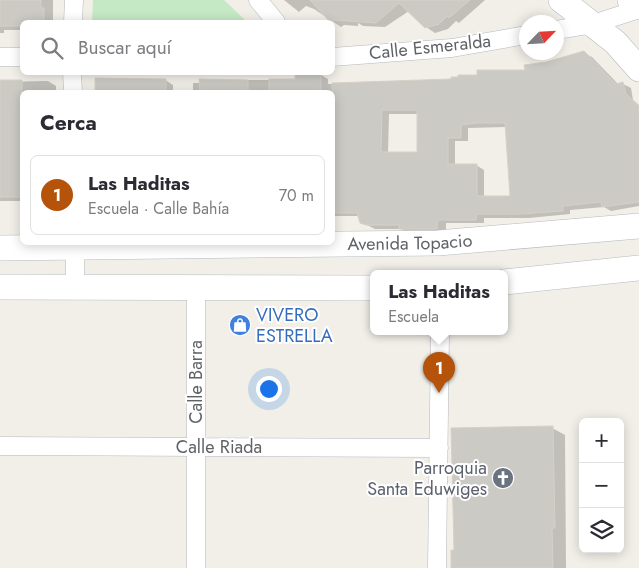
<!DOCTYPE html>
<html lang="es">
<head>
<meta charset="utf-8">
<style>
  :root { --surface:#fff; --page:#f7f7f7; --text:#2b2b33; --muted:#7c7c81; --line:#e1e1e2; --accent:#b45309 }
  body { margin:0; font-family:Jost,sans-serif; background:var(--page); color:var(--text) }
  .controls { position:absolute; right:15px; bottom:15px; display:grid; overflow:hidden; border-radius:8px; box-shadow:0 2px 12px #0003 }
  .controls button { width:45px; height:45px; display:grid; place-items:center; padding:0; border:0; border-bottom:1px solid var(--line); background:var(--surface); color:var(--text); font:25px sans-serif }
  .compass { position:absolute; left:519px; top:15px; width:45px; height:45px; border-radius:50%; background:var(--surface); box-shadow:0 2px 12px #0003; rotate:65deg }
  .you { position:absolute; left:268px; top:388px; width:18px; height:18px; margin:-12px; border:4px solid #fff; border-radius:50%; background:#1a73e8; box-shadow:0 0 0 8px #1a73e833 }
  .badge { display:grid; place-items:center; width:32px; height:32px; border-radius:50%; background:var(--accent); color:#fff; font-size:16px; font-weight:700 }
  .pin { position:absolute; translate:-50% -41px; filter:drop-shadow(0 1px 2px #0008) }
  .pin::after { content:''; position:absolute; top:26px; width:18px; height:15px; background:inherit; clip-path:polygon(0 0,100% 0,50% 100%) }
  .popup { position:absolute; left:370px; top:270px; width:138px; height:65px; box-sizing:border-box; display:grid; place-content:center; border-radius:8px; background:var(--surface); filter:drop-shadow(0 1px 4px #0005); font-size:16px; white-space:nowrap; color:var(--muted) }
  .popup b { font-size:19px; color:var(--text) }
  .popup::after { content:''; position:absolute; left:50%; top:100%; margin-left:-10px; border:10px solid transparent; border-top-color:var(--surface) }
  .list { margin:0; padding:0; list-style:none }
  h2 { display:flex; justify-content:space-between; align-items:center; height:65px; margin:0; padding:0 20px; font-size:21px }
  h2 small { font-size:16px; font-weight:400; color:var(--muted) }
  .list li { display:grid; grid-template-columns:32px 1fr auto; gap:15px; align-items:center; box-sizing:border-box; height:80px; margin:0 10px 10px; padding:0 10px; border:1px solid var(--line); border-radius:8px }
  .list b { display:block; font-size:19px; white-space:nowrap }
  .list p { margin:0; font-size:16px; white-space:nowrap; color:var(--muted) }
  .list em { font-size:16px; font-style:normal; color:var(--muted) }
  .icon { flex:none; width:28px; height:28px; fill:none; stroke:currentColor; stroke-width:2; stroke-linecap:round; stroke-linejoin:round }
  .map { position:relative; flex:none; width:639px; height:568px; overflow:hidden }
  .search { position:absolute; background:var(--surface); box-shadow:0 2px 12px #0003; left:20px; top:20px; width:315px; height:55px; display:flex; align-items:center; gap:12px; box-sizing:border-box; padding:0 18px; border-radius:8px; color:var(--muted); font-size:19px }
  .panel { position:absolute; background:var(--surface); box-shadow:0 2px 12px #0003; left:20px; top:90px; width:315px; height:155px; border-radius:8px }
  .map>svg:first-child { display:block }
  .green { fill:#c5e8c5 }
  .shadow { fill:#0003; fill-rule:evenodd }
  .building { fill:#cccac5; stroke:#d6d1c6; fill-rule:evenodd }
  .lines { fill:none; stroke-linecap:round; stroke-linejoin:round }
  .street-casing { stroke:#b5b8bc; stroke-width:19 }
  .secondary-casing { stroke:#b6babf; stroke-width:26 }
  .street { stroke:#fff; stroke-width:18 }
  .secondary { stroke:#fff; stroke-width:25 }
  .labels { text-anchor:middle; dominant-baseline:central; stroke-width:4; stroke-linejoin:round; paint-order:stroke }
  .street-label { font-size:18px; fill:#5f6368; stroke:#fff }
  .shop-label { font-size:18px; fill:#366cbe; stroke:#fff; text-anchor:start }
  .worship-label { font-size:18px; fill:#5b616d; stroke:#fff; text-anchor:end }
</style>
</head>
<body>
<div class="map">
<svg width="639" height="568" viewBox="0 0 639 568">
  <rect width="100%" height="100%" fill="#f1efe8"/>
  <path class="green" d="M93,0H224L247,22H92Z"/>
  <path class="shadow" d="M0,0H53V22H22V30H4V33H0Z
    M284,0H485L459,23L456,21L448,29L435,33L426,27L409,11L385,27L363,26L358,23V26L344,25L341,27L314,9L306,6L299,12Z
    M584,53L592,57L619,85L623,84L631,88L633,100L639,105V206L611,211L604,207L570,210V214L529,218H484V223H446V232L408,233L401,229H375L361,222L359,216H332V92H96V79L165,80L173,85V91H193V83H200V80H296L321,75L328,79V84H374V81L426,83L526,71ZM389,114H419L418,154L388,153ZM506,127L511,197H484V170L476,165H455V141H468V128Z
    M48,81L56,86V92H22V201H0V82Z
    M552,428L565,435L566,568H452L455,551Z"/>
  <path class="building" d="M0,0H41V8H44V22H22V26H0Z
    M310,0H470L449,18L447,16L439,24L425,28L399,3L376,23L333,20L330,22Z
    M584,51L616,84L623,82L626,94L639,106V202L602,207L601,202L563,206V211L520,214H477L476,220H438L437,229H399V225H366L360,223L357,213H334L332,210V83L451,79V77H458V75H477V70H525L524,65L546,62ZM382,110H417V152H381ZM477,123H505L510,196H477V164H448V138H461V125Z
    M295,73H321V92H269V79H295Z
    M95,78L166,79V92H95Z
    M199,79L248,80V92H200Z
    M0,80H22V197H0Z
    M553,426L555,528H552L553,568H451V550H454L451,428Z"/>
  <g class="lines">
    <g class="street-casing">
      <path id="street" d="M258,0L276,22
        M73,22L74,0
        M556,30L593,24L639,9
        M0,57H22
        M332,57L452,48L526,35
        M72,72L73,92
        M75,286V242
        M0,446L439,448
        M196,568V286
        M437,568L440,332"/>
    </g>
    <g class="secondary-casing">
      <g id="secondary">
        <path d="M561,0L615,42L639,69"/>
        <path d="M630,0L639,7"/>
        <path id="s1" d="M0,248L438,243L639,226"/>
        <path d="M504,282L639,268"/>
        <path d="M0,287L374,288"/>
      </g>
    </g>
    <use href="#street" class="street"/>
    <use href="#secondary" class="secondary"/>
  </g>
  <defs>
    <g id="shop-disc" transform="scale(1.125)"><circle r="9.5" fill="#3f7fe0" stroke="#fff"/><path d="M-5-2.5h2.3a2.7 3.5 0 0 1 5.4 0H5L5.5 6h-11ZM-1.5-2.5h3a1.5 2.3 0 0 0-3 0Z" fill="#fff"/></g>
    <g id="church-disc" transform="scale(1.125)"><circle r="9.5" fill="#6b7280" stroke="#fff"/><path d="M-1.2-6h2.4v3.5h3.3v2.4h-3.3V6h-2.4V-.1h-3.3v-2.4h3.3Z" fill="#fff"/></g>
  </defs>
  <g fill-rule="evenodd">
    <use href="#shop-disc" x="240" y="325"/>
    <use href="#church-disc" x="503" y="478"/>
  </g>
  <g class="labels">
    <g class="street-label">
      <text transform="translate(430 47) rotate(-6)">Calle Esmeralda</text>
      <text stroke="none"><textPath href="#s1" startOffset="410">Avenida Topacio</textPath></text>
      <text transform="translate(196 382) rotate(-90)">Calle Barra</text>
      <text x="219" y="447">Calle Riada</text>
    </g>
    <g class="shop-label">
      <text x="256" y="315">VIVERO<tspan x="256" dy="21">ESTRELLA</tspan></text>
    </g>
    <g class="worship-label">
      <text x="487" y="468">Parroquia<tspan x="487" dy="21">Santa Eduwiges</tspan></text>
    </g>
  </g>
</svg>
<div class="controls">
<button>+</button>
<button>−</button>
<button><svg class="icon" aria-label="layers" viewBox="0 0 24 24"><path d="M12 4l9 5-9 5-9-5zM3 14l9 5 9-5"/></svg></button>
</div>
<svg class="compass" viewBox="-18 -18 36 36"><path d="M0-13l5 13h-10z" fill="#e53935"/><path d="M0 13l5-13h-10z" fill="#7c7c81"/></svg>
<div class="you"></div>
<div class="pin badge" style="left:439px;top:393px">1</div>
<div class="popup"><b>Las Haditas</b>Escuela</div>
<div class="search"><svg class="icon" aria-label="search" viewBox="0 0 24 24"><circle cx="10" cy="10" r="6"/><path d="M15 15l6 6"/></svg>Buscar aquí</div>
<section class="panel">
<h2>Cerca<small></small></h2>
<ul class="list">
<li><span class="badge">1</span><div><b>Las Haditas</b><p>Escuela · Calle Bahía</p></div><em>70 m</em></li>
</ul>
</section>
</div>
</body>
</html>
